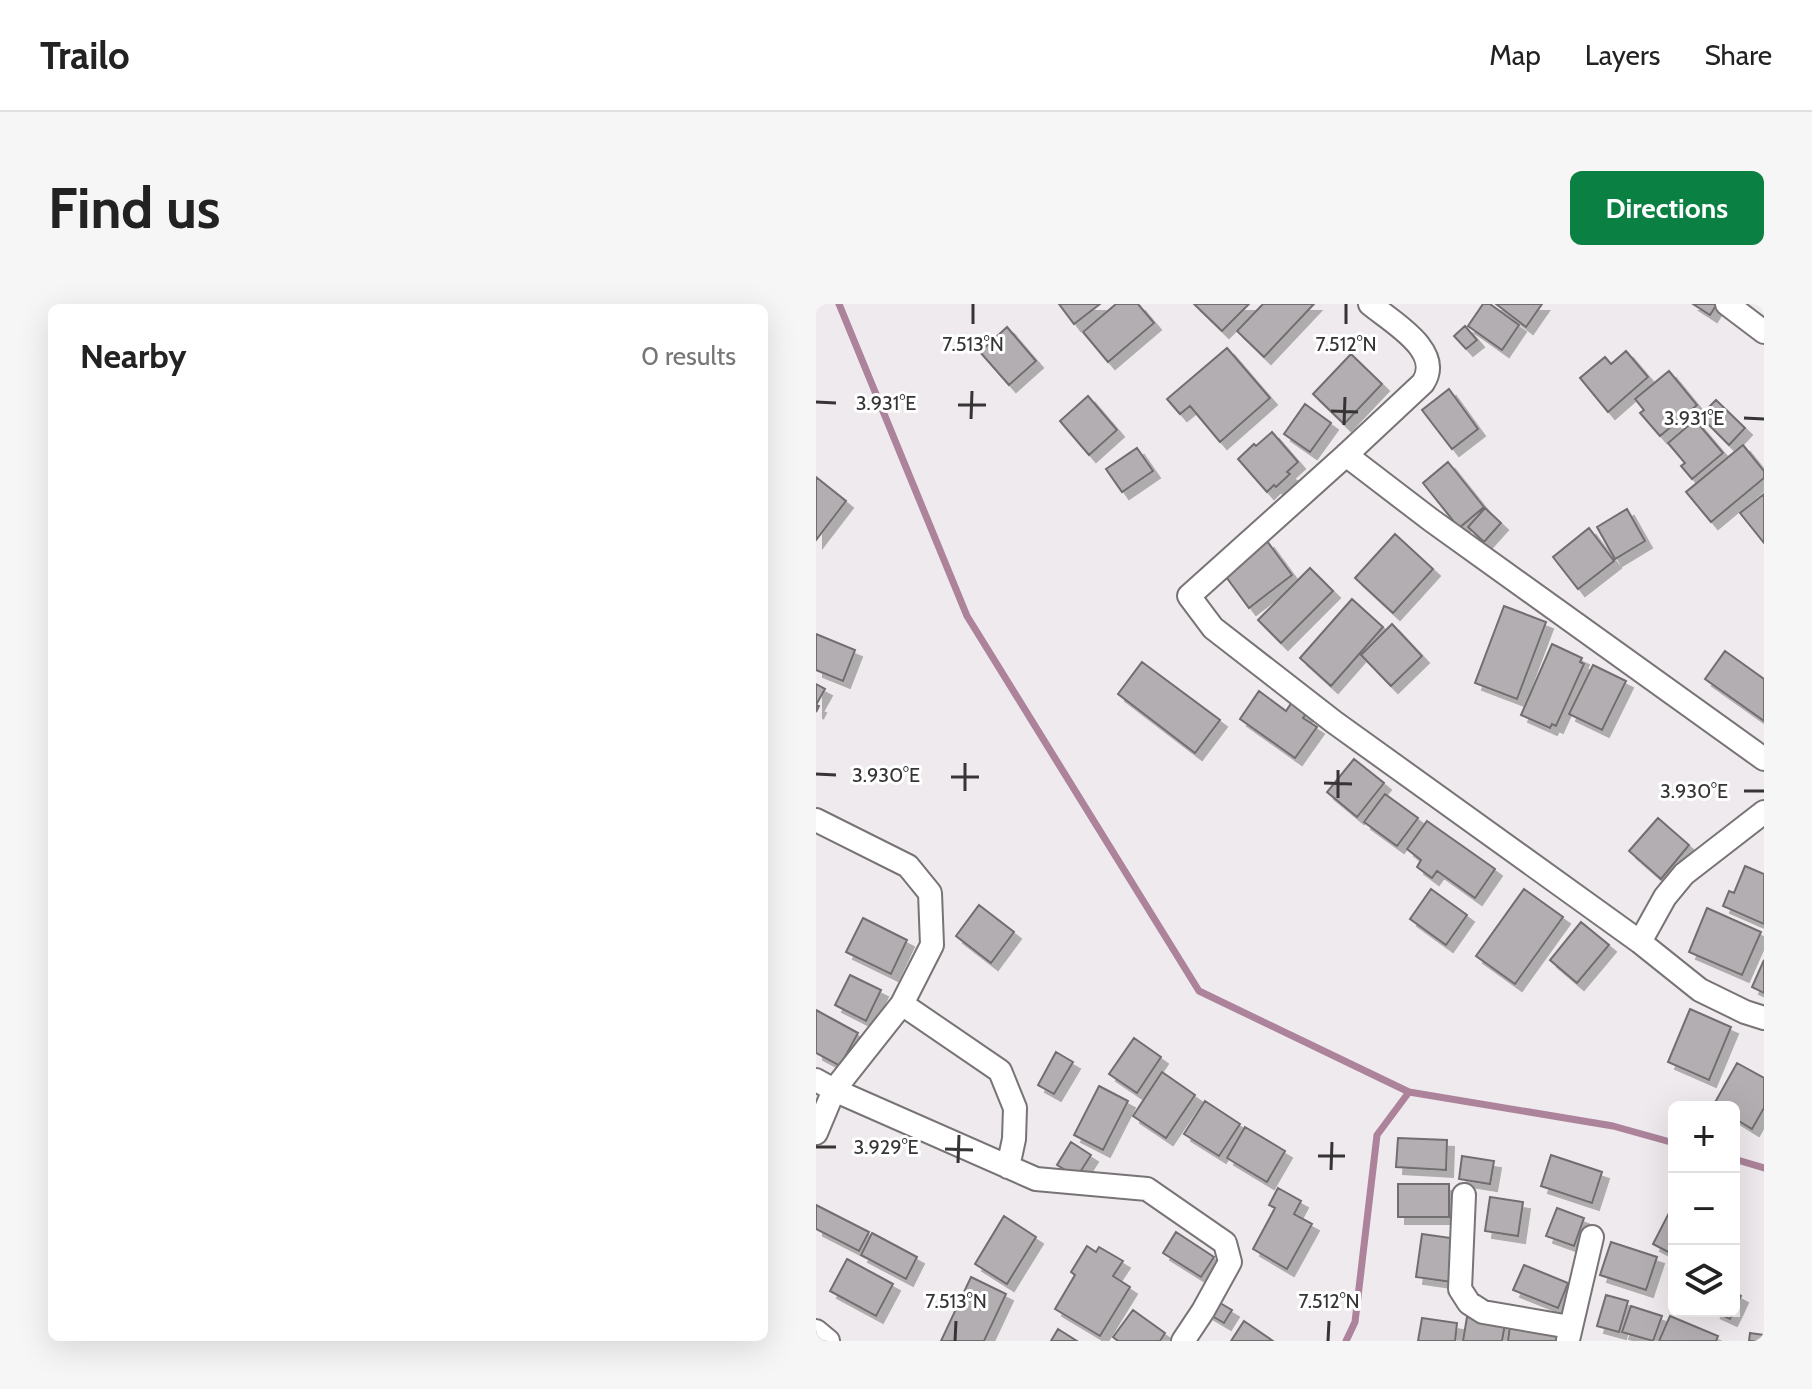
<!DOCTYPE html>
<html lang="en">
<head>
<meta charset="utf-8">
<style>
  :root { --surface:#fff; --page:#f6f6f6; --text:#222; --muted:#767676; --line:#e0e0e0; --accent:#0b8043 }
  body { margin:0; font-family:Cabin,sans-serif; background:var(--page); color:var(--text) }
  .controls { position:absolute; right:24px; bottom:24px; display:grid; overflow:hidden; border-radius:12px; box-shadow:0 8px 32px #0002 }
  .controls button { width:72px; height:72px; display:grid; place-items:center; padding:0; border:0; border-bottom:2px solid var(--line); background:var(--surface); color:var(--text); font:40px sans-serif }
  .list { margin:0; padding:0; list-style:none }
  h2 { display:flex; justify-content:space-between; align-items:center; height:104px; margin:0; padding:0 32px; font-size:34px }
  h2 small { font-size:26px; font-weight:400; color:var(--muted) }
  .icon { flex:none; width:44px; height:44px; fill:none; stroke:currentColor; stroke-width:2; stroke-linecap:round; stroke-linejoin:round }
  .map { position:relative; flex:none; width:948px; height:1037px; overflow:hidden; border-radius:12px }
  header { display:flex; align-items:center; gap:48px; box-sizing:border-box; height:112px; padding:0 40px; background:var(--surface); border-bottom:2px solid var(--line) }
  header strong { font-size:38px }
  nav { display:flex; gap:44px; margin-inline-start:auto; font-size:28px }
  .intro { display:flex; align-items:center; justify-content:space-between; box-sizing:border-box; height:192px; padding:0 48px }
  h1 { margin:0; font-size:56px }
  .button { padding:20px 36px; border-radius:12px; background:var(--accent); color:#fff; font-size:28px; font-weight:700 }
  main { display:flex; gap:48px; padding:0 48px }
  aside { flex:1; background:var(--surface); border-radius:12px; box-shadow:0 8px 32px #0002 }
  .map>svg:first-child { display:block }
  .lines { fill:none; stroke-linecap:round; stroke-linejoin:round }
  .stream { stroke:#ac839a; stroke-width:7 }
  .building { fill:#b3aeb1; stroke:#726e70; stroke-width:2; filter:url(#shadow) }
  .minor-casing { stroke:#787476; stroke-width:26 }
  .minor { stroke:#fff; stroke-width:22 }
  .ticks { fill:none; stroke:#363435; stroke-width:3 }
  .ticks-label { font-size:20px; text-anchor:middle; fill:#363435; stroke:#fff; stroke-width:6; stroke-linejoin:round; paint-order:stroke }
</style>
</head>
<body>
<header>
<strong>Trailo</strong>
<nav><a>Map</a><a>Layers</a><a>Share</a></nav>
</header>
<div class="intro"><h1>Find us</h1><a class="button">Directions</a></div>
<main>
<aside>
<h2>Nearby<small>0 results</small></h2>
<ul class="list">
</ul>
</aside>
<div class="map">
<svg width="948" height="1037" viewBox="0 0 948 1037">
  <defs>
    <filter id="shadow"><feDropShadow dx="7" dy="7" stdDeviation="0" flood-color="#0004"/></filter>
  </defs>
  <rect width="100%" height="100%" fill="#efeaed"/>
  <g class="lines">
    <path class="stream" d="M23,0L151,312L383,687L593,788L797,822L858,839
      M918,855L948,864
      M530,1037L539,1018L561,831L593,788"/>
  </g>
  <path class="building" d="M243,0H284L258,20Z
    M300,0H322L338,19L292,58L267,28Z
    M378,0H433L406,27Z
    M447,0H498L448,53L421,27Z
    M667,0H674L703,21L686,46L652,22Z
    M680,0H726L710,23Z
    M877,0H901L894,11Z
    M649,22L661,36L650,45L638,32Z
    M191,23L220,57L193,81L164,48Z
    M411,44L454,94L404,138L374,102L364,110L351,95Z
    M810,47L832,73L792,108L764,74L789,53L795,60Z
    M535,50L566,80L528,120L497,90Z
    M853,67L881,101L844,132L824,109L828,106L819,95Z
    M633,85L662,125L636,145L606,106Z
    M272,92L301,126L273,151L244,117Z
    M900,96L929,124L913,141L884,112Z
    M489,100L515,119L494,148L468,130Z
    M879,116L907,149L876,175L865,162L869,159L852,139Z
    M456,128L482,158L471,168L474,170L460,183L458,181L451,188L422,155L438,140L440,142Z
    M927,141L948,167V174L895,218L870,188Z
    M321,144L337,167L306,188L290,165Z
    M632,158L668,203L643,224L607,179Z
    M0,173L30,197L0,236Z
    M948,190V239L924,209Z
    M669,204L685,219L668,238L652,223Z
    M811,205L829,237L799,255L781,223Z
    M773,224L798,257L762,285L737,253Z
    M579,230L617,265L577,309L539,274Z
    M451,237L476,271L433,304L408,270Z
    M494,264L517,287L465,339L442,316Z
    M536,295L567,323L515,382L484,354Z
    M688,302L730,318L701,395L659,379Z
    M576,320L606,352L575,382L545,351Z
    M0,330L39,346L27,377L0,366Z
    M736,340L766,354L764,358L768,360L740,422L736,420L734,424L705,411Z
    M909,347L948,375V417L889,375Z
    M326,358L404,416L379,449L302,390Z
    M777,361L810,377L786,426L753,410Z
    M0,380L9,385L0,401L3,402L0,408Z
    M443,387L470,407L478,395L493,406L487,414L501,423L479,454L424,415Z
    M538,455L568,479L541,513L511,488Z
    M569,490L602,514L581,542L548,518Z
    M842,514L873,541L845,575L813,547Z
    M611,517L679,565L659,594L621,567L616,574L601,563L605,556L591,545Z
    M929,562L948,570V620L907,602L913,587L918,589Z
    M615,585L651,611L630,641L594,615Z
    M708,585L747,613L699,680L660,652Z
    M163,601L198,628L175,659L140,632Z
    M891,604L945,628L926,671L873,648Z
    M47,614L91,636L75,670L30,648Z
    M765,618L793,641L761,679L734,656Z
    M948,656V689L936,683Z
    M34,671L65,686L50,717L19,701Z
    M874,705L915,723L893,776L852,758Z
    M0,706L42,729L24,762L0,749Z
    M318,734L345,753L321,789L293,770Z
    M240,748L257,758L238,790L222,781Z
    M921,759L948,774V804L936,825L918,814V803L897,802Z
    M346,768L379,791L350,834L317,812Z
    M283,782L312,797L287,846L258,831Z
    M389,797L424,820L403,852L368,830Z
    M429,823L469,847L451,878L411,854Z
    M582,834L631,836L630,866L580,863Z
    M255,838L275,851L261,873L241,861Z
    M735,851L786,868L776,899L725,882Z
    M646,852L678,857L674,880L643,875Z
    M582,880H633V913H582Z
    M462,884L485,897L478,910L496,920L471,965L437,945L459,904L453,901Z
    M674,893L707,898L702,932L669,927Z
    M0,901L53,928L43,947L0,925Z
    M856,903L858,904V951L837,940Z
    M741,904L768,914L758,942L730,932Z
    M188,912L220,933L191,980L159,960Z
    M360,928L398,953L385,973L347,949Z
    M56,929L101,953L90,975L45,951Z
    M606,930L642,935L636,978L600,973Z
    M795,938L841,953L830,986L784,971Z
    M271,942L280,948L283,943L307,957L297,972L314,983L284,1032L239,1005L259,971L255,968Z
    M31,955L77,980L60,1012L14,987Z
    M708,961L752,979L742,1004L697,986Z
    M155,973L190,990L168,1037H125Z
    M918,988L925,992L918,1007Z
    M790,991L812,997L803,1028L781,1022Z
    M399,996L416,1006L408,1019L391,1009Z
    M815,1002L846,1012L837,1037L806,1028Z
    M317,1006L349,1029L344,1037H302L297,1033Z
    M897,1007H918L914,1015Z
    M854,1012L902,1032L900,1037H843Z
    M651,1013L689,1020L686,1037H647Z
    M606,1014L641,1019L639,1037H602Z
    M428,1017L457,1037H415Z
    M694,1022L742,1029L741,1037H692Z
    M242,1025L261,1037H235Z
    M934,1029L948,1031L947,1037H933Z"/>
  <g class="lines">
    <g class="minor-casing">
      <path id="minor" d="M554,0C576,18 628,47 607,79L530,151L373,292L397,324L518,418L824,638L884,686L929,708L948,714
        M911,0L948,28
        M530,151L615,216L948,455
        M0,516L92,562L114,589L116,641L86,700L18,786L0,829
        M824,638L849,593L868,570L948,508
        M86,700L184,767L199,804L198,835L192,863
        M0,776L18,786L220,875L331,885L409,939L414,958L387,1007L367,1037
        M648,891L644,985L653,999L667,1008L754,1023
        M0,1027L12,1037
        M752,1036L776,933"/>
    </g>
    <use href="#minor" class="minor"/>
  </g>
  <path class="ticks" d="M157,20V0M530,20V0M0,98L20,99M142,101H170M515,107L542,108M928,114L948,115M155,115L156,87M528,121L529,93M0,470L20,471M135,473H163M508,479L536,480M149,487V459M928,487H948M522,494V466M0,843H20M129,845L157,846M502,852H529M142,859L143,831M515,866L516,838M139,1037L140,1017M512,1037L513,1017"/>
  <g class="ticks-label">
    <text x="157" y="47">7.513°N</text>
    <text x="530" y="47">7.512°N</text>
    <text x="70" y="106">3.931°E</text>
    <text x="878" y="121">3.931°E</text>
    <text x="70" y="478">3.930°E</text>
    <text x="878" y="494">3.930°E</text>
    <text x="70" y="850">3.929°E</text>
    <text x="140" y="1004">7.513°N</text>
    <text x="513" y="1004">7.512°N</text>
  </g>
</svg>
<div class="controls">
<button>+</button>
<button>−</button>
<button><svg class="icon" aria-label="layers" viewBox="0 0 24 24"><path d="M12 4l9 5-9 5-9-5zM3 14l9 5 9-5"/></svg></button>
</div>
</div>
</main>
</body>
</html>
